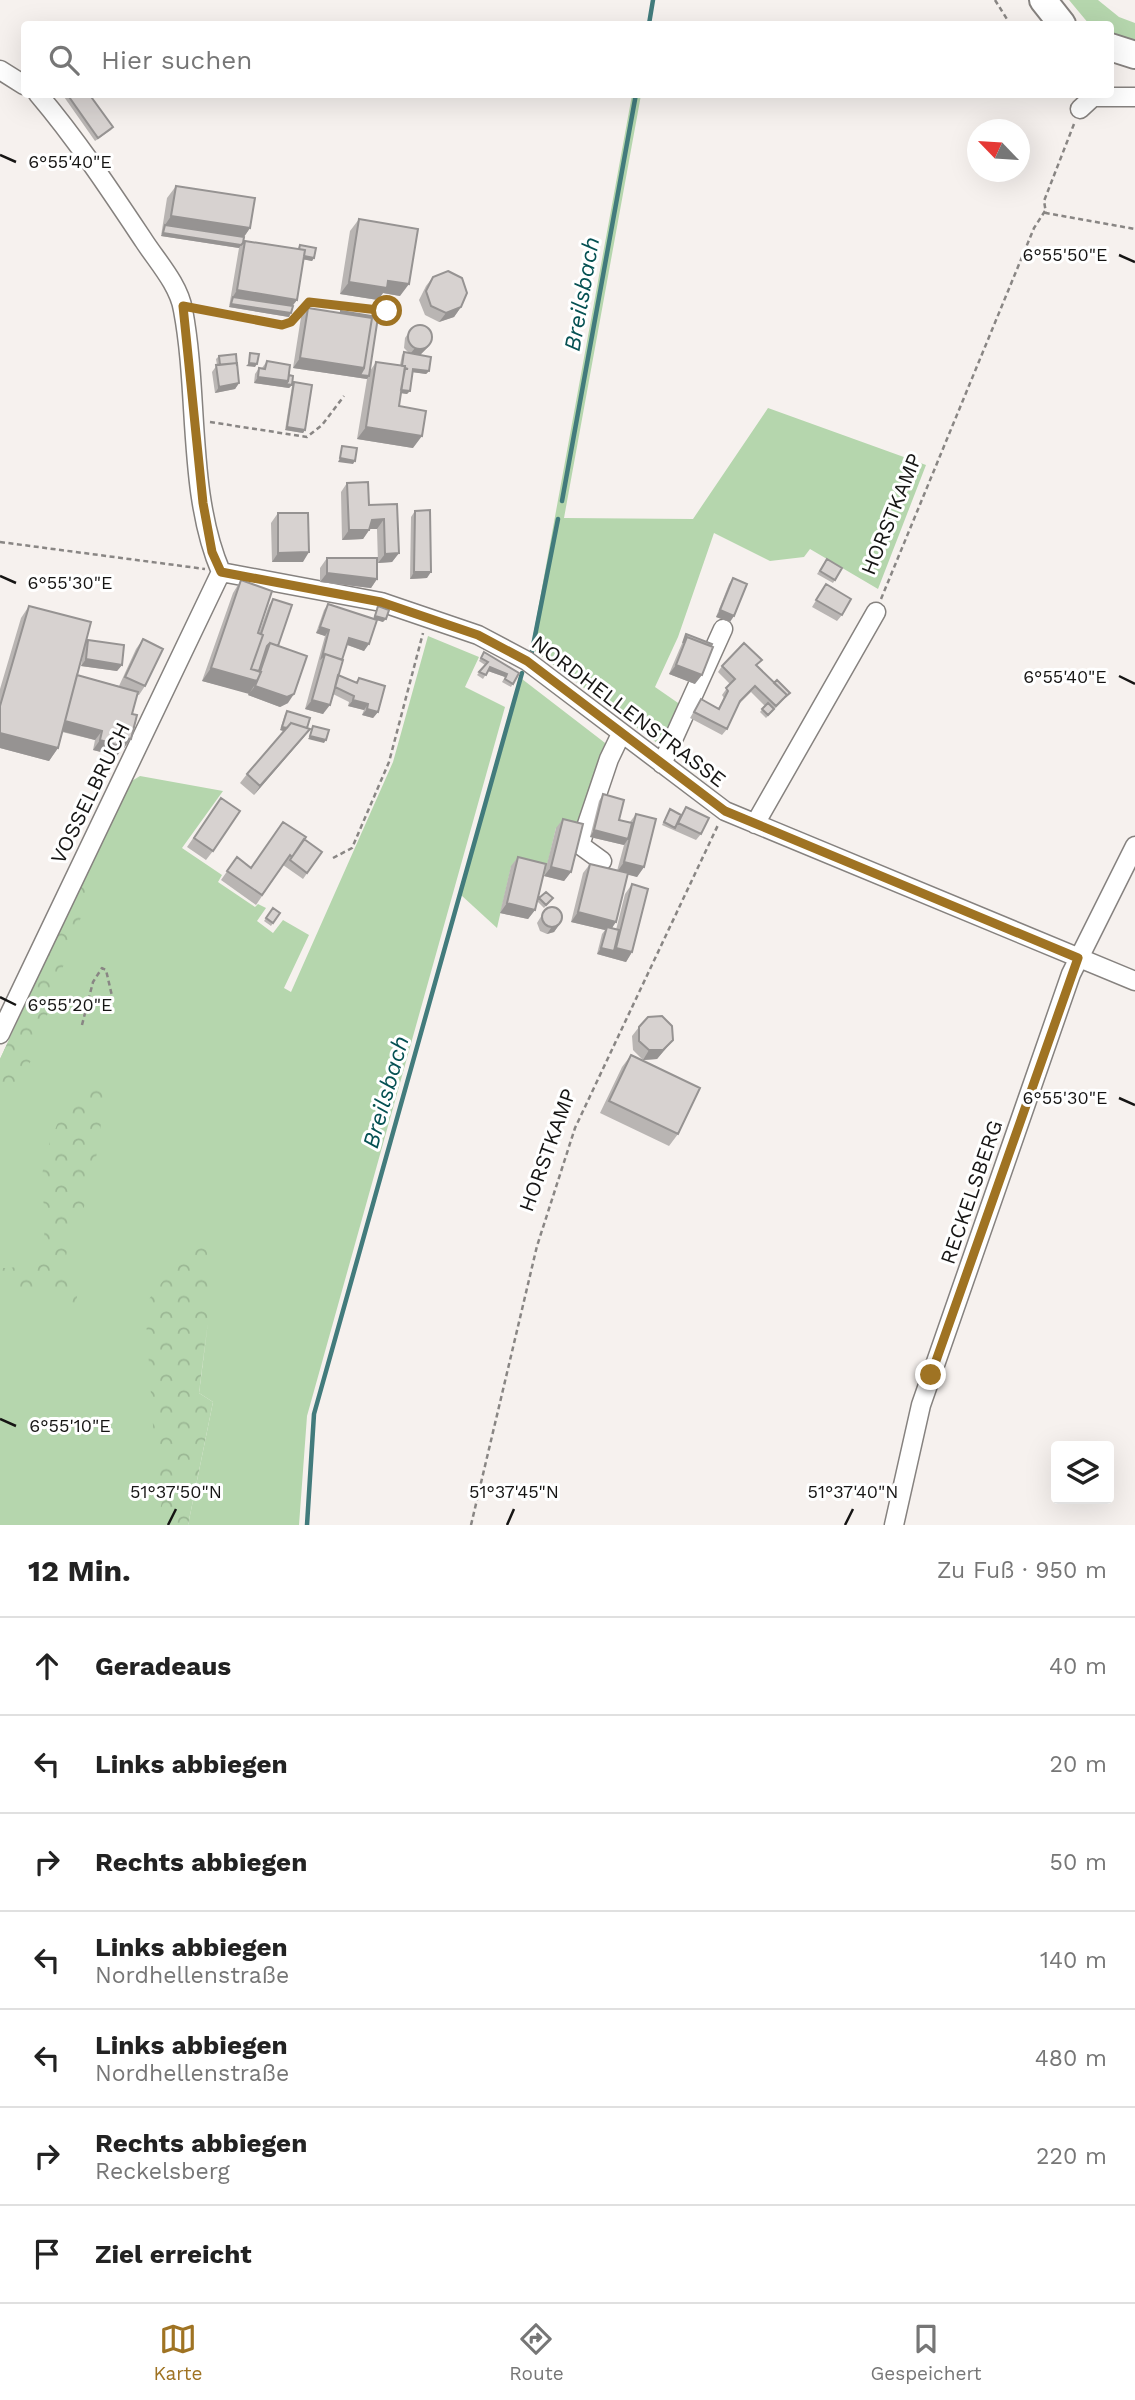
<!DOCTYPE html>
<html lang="de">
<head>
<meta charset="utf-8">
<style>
  :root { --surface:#fff; --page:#f2f2f2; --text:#222; --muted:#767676; --line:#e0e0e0; --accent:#9f7323 }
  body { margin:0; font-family:"Work Sans",sans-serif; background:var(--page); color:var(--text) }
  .controls { position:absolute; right:21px; bottom:21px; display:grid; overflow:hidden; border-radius:7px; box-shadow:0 7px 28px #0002 }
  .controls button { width:63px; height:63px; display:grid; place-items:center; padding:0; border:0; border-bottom:2px solid var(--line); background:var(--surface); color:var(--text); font:35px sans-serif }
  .compass { position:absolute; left:967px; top:119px; width:63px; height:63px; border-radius:50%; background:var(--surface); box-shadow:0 7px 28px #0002; rotate:295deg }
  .stop { position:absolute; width:21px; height:21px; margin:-16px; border:5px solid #9f7323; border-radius:50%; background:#fff }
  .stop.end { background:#9f7323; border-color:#fff; box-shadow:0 2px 7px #0008 }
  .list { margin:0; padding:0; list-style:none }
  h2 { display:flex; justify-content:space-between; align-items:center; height:91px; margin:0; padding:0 28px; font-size:30px }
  h2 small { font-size:23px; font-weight:400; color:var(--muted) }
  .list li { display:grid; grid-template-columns:46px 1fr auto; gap:21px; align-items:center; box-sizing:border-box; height:98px; padding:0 28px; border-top:2px solid var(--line) }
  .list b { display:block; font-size:26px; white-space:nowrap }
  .list p { margin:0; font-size:23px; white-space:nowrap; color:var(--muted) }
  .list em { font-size:23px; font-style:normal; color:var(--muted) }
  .icon { flex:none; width:38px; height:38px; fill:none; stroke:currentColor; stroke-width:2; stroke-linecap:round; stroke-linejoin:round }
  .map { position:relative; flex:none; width:1135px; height:1525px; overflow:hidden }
  .search { position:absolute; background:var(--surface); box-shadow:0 7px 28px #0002; left:21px; right:21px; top:21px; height:77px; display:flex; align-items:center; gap:18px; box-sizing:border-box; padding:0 24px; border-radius:7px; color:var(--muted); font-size:26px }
  .sheet { height:777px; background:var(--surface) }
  nav { display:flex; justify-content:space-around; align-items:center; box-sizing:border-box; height:98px; border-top:2px solid var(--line); background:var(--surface); font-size:19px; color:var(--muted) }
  nav a { display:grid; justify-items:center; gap:4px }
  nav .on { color:var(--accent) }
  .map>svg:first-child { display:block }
  .green { fill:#b5d6ad }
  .forest { fill:url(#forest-crowns) }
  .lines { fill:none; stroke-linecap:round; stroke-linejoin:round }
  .stream { stroke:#427b7c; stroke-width:4.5 }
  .minor-casing { stroke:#86827f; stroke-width:21 }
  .highway-casing { stroke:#86827f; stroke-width:30 }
  .path { stroke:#898684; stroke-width:2.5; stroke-dasharray:5 3.5; stroke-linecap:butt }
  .minor { stroke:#fff; stroke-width:18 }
  .highway { stroke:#fff; stroke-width:26 }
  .wall { fill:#b9b5b3 }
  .shaded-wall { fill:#969392 }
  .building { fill:#d7d2d0; stroke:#969392; stroke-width:2 }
  .route { stroke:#9f7323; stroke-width:9 }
  .ticks { fill:none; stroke:#161514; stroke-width:2.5 }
  .labels { text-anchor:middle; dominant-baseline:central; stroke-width:6; stroke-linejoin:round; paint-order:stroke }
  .street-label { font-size:21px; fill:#161514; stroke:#fff }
  .water-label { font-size:23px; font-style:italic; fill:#055153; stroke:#fff }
  .ticks-label { font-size:18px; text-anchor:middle; fill:#161514; stroke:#fff; stroke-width:6; stroke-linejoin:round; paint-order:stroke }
</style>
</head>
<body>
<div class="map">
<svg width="1135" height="1525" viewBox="0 0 1135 1525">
  <defs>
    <pattern id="forest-crowns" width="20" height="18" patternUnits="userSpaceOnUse" patternTransform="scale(1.75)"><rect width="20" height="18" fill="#b5d6ad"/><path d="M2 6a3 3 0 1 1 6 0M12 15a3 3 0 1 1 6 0" fill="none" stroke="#9bb794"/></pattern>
  </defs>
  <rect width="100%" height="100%" fill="#f6f1ee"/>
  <path class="green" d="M1069,0H1098L1119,17L1135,23V48L1111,41L1110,24H1089Z
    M632,95H641L564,518L693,519L768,408L926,465L878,589L810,549L804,557L770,561L714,533L678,637L655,687L681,705L665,749L531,648Z
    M428,636L479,657L465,687L505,707L307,1416L299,1525H188L213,1402L199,1393L208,1322L181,1525H0V1059L130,782L140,776L223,791L182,848L222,875L218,882L255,907L258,904L266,908L257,921L273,933L283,920L309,935L284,988L291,992L393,762Z
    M522,679L609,746L580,834L556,828L545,874L511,867L497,928L461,895Z"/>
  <path class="forest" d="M84,878L95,884C78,922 65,960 52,1000C39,1039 29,1079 0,1110V1059Z
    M76,1083L103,1091C102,1128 96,1168 85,1204C79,1223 64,1245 66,1266C67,1275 73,1283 78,1290L75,1310L69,1309L59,1292L0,1291V1268C69,1270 35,1202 44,1163C49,1136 66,1108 76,1083Z
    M206,1245L211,1288L199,1393L213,1402L188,1525H157L162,1501L156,1471L145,1304L170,1272L178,1246Z"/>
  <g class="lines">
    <path class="stream" d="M649,24L653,0
      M562,501L636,94
      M531,656L558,519
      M307,1525L314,1414L522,673"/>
    <g class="minor-casing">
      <path id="minor" d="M0,70L24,85
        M38,94C77,140 110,190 144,241C157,261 179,285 183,310C199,394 187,493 221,572
        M1080,109L1093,97H1135
        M221,572L381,602L478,635L527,661L725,811L1135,981
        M662,764L723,629
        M755,824L876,612
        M602,861L580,845L609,759L621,734
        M0,1034L221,572
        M894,1525L921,1405L1071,974L1135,846"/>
    </g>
    <g class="highway-casing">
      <path id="highway" d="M1043,0L1062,24
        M1110,47L1135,55"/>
    </g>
    <path class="path" d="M995,0L1010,24
      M1074,124L1044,201L1046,213L1135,229
      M200,311L282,325L291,322L309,302L387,311
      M210,422L307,437L322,425L344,396
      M0,542L205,569
      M881,599L1034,228L1045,211
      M333,858L352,848L389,762L423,633
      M82,1025L93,982L102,968L106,970L112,996
      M471,1525L537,1246L575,1128L718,825"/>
    <use href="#minor" class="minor"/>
    <use href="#highway" class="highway"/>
  </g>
  <path class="wall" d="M62,94H89L113,127L111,130L95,141Z
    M176,186L250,228L244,237L243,243L245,241L298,249L300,245L314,258L312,261L303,259L297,300L292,306L289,317L229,307L239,248L161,236L167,198Z
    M359,219L400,296L383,293L378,300L340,294L350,231Z
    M433,277L461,307L454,317L439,322L425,315L419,300L426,286Z
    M308,308L370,371L376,362L400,365L402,355L404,352L409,353L404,348L405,338L409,332L431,342L427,348L420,355L429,371L426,374L413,372L407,394L401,393L399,406L413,448L357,439L367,379L293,368L301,317Z
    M219,356L239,383L235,389L215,393L212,372L217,365L216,359Z
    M267,361L289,375L292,385L289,388L254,383L255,374L259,368H262Z
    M294,382L305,430L303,433L285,430L292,386Z
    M347,483L369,505L397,504L399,553L392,562L378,563L377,529H370L363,539L342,540L341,492Z
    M415,511L427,578L410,579L411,517Z
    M278,513L303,562H272L271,523Z
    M327,558L377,579L371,588L320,582V568Z
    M827,559L842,568L833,583L817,574Z
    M733,578L730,622L716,617L729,584Z
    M241,580L258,633H259L269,605L273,599L278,646L288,703L280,707L248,695L249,693L202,681L233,593Z
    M826,584L842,615L837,621L812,607Z
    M328,604L373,619L378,606L383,622L377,620L364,651L347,645L342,660L338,675L356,682L359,678L378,712L373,718L362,715L364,710L348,706L349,702L333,694L323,714L305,709L325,636L316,633L324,610Z
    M29,606L86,643L88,640L122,665L117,671L81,666L83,654L77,675L119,686L136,649L143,639L145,686L139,695H137L124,748H122L117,756L93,750L95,740L62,732L58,748L49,761L0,748V689L21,618Z
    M686,634L695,684L669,674Z
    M484,652L519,673L511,687L502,682L505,677L488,671L483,679L477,675L485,665L479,661Z
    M722,666H757L774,683L790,693L766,718L760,712L765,706L751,692L738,705L727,729L722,735L690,718L701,699L718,709L724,698L722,695L730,684L718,672Z
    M287,711L307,728L310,729L303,738L254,795L240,783L247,774L284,731L280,730L285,714Z
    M603,794L619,820L630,822L636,814L644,867L637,877L628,874L612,929L616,930L625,894L632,884V952L626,962L597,954L602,934L605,930L571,922L583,873L590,864L617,871L624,845L590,837L599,801Z
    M221,798L213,851L206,860L187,847Z
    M686,807L701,834L696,840L662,825L670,809L681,815Z
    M563,819L571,872L564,881L544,876L556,828Z
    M304,839L322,852L303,879L283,865L256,905L221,880L237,857L251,868Z
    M518,857L535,910L528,919L500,913L511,866Z
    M539,898L550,901L544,908L537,901Z
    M273,908L280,913L271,926L264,921Z
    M545,910L559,925L554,932L547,934L540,931L537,923Z
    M639,1027L673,1040L657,1059L643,1060L633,1050L632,1036Z
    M631,1055L678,1134L669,1146L600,1113L622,1067Z"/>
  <path class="shaded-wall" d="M171,216L250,228L241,241L165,225Z
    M163,233L241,245L239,248L161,236Z
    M298,255L314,258L312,261L296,258Z
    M388,281L409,284L400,296L383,293L378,300L340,294L349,282Z
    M237,290L297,300L290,309L233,297L231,300Z
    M231,304L291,313L289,317L229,307Z
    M461,307L454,317L439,322L446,313Z
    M431,342L427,348L420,355L410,354L415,348Z
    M300,358L364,368L369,376L367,379L293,368Z
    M249,363L257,364L255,367L246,366Z
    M413,369L429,371L426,374L411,372Z
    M258,377L288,381L292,385L289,388L254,383Z
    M239,383L235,389L215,393L219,387Z
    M396,389L410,391L407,394L394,392Z
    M287,427L305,430L303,433L285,430Z
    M366,427L422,436L413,448L357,439Z
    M340,458L355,461L353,464L338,462Z
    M384,519L377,529H366L372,520Z
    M349,530H369L363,539L342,540Z
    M309,552L303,562H272L278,553Z
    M399,553L392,562L378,563L385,554Z
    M414,572H431L427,578L410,579Z
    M327,573L377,579L371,588L320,582Z
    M720,610L734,616L730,622L716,617Z
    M375,616L386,619L383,622L373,619Z
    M320,627L329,630L325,636L316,633Z
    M349,638L369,644L364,651L345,644Z
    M86,659L122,665L117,671L81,666Z
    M676,665L702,675L695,684L669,674Z
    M490,667L507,674L505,677L488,671Z
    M211,668L257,681L249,694L202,681Z
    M255,686L294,694L288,703L280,707L248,695Z
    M312,700L330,705L323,714L305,709Z
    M353,700L368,704L364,710L348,706Z
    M367,709L378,712L373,718L362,715Z
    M64,721L102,731L95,740L57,730Z
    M282,727L310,729L303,738L254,795L260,786L303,737L280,730Z
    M0,733L58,748L49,761L0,748Z
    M310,736L326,740L324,743L308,739Z
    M126,738L131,739L124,748H122L117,756L93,750L100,740Z
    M594,830L628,839L624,845L590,837Z
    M624,862L644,867L637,877L617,872Z
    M551,867L571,872L564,881L544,876Z
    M507,903L535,910L528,919L500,913Z
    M578,912L616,922L610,931L607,927L605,930L571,922Z
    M559,925L554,932L547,934L551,928Z
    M601,948L614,951L616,948L632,952L626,962L597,954Z
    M673,1040L657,1059L643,1060L649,1050Z"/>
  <path class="building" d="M67,94H89L113,127L98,138Z
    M176,186L255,198L250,228L171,216Z
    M359,219L418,229L409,284L388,281L387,288L349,282Z
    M165,225L244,237L243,243L241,245L163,233Z
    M245,241L305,250L297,300L237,290Z
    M300,245L316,248L314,258L304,256L305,250L299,249Z
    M448,271L462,278L467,293L461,307L446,313L431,306L426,291L433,277Z
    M233,297L293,306L291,313L231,304Z
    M308,308L372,318L364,368L300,358Z
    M341,311L378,317L369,376L360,375L364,368L372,318L341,313Z
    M408 337a12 12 0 1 1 24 0a12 12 0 1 1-24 0Z
    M404,352L431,357L429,371L413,369L410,391L401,390L405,369H408L405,368V366H402Z
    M250,353L259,354L257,364L249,363Z
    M236,354L237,366V363L220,365L219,356Z
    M267,361L290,365L288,381L258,377L259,368L265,369Z
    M376,362L405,366L399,406L426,411L422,436L366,427Z
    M237,363L239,383L219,387L216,365Z
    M289,375L293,376L292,385L286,384L288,381Z
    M294,382L312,385L305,430L287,427Z
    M342,446L357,448L355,461L340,458Z
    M368,482L369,505L397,504L399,553L385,554L384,519L372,520L369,530H349L347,483Z
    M430,510L431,572H414L415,511Z
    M278,513H308L309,552L278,553Z
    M327,558H377V579L327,573Z
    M827,559L842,568L835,580L820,571Z
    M733,578L747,584L734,616L720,610Z
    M241,580L272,591L258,633L263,635L251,669L261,672L257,681L211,668Z
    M826,584L851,599L842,615L816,600Z
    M273,599L292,605L278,646L270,643L267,646L259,671L251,669L263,635L261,634Z
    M328,604L377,620L369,644L349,638L342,660L325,654L322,657L329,630L320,627Z
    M29,606L91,622L58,748L0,733V706Z
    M378,606L389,610L386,619L375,616Z
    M686,634L712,644L711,646L687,637L683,643Z
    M687,637L713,647L702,675L676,665Z
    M143,639L163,649L145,686L125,677Z
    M88,640L124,645L122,665L86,659Z
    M270,643L307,656L294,694L287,697L255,686L261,672H260Z
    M744,643L762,660L756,665L787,695L776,706L755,686L740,701L727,729L694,712L701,699L719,709L728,691L726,688L735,679L722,666Z
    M484,652L519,673L513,684L505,679L507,674L490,667L486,675L479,672L488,662L481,658Z
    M325,654L343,660L330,705L312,700Z
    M77,675L138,692L132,714L137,715L131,739L126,738L123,747L100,740L102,731L65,721Z
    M338,675L357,683L359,678L385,686L378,712L367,709L368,704L353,700L354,696L335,687Z
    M777,680L790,693L784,698L787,695L774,683Z
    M768,703L774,709L768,715L762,709Z
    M287,711L310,718L307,728L291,723L287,728L282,727Z
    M291,723L310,729L260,786L247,774Z
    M313,726L329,730L326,740L310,736Z
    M603,794L624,800L619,820L632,823L628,839L594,830Z
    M221,798L240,811L213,851L194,838Z
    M686,807L709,818L701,834L678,823Z
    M670,809L681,815L675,828L664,822Z
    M636,814L656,819L644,867L624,862Z
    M563,819L583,824L571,872L551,867Z
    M283,822L306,837L292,857L290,855L262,895L227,871L237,857L251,868Z
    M304,839L322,852L307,873L290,860Z
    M518,857L546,864L535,910L507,903Z
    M590,864L628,873L616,922L578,912Z
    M632,884L648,889L632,952L616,948Z
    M546,892L553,898L546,905L539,898Z
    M542 917a10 10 0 1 1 20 0a10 10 0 1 1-20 0Z
    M273,908L280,913L273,923L266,918Z
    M607,927L619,930L614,951L601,948Z
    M662,1016L672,1026L673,1040L663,1050H649L639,1041V1027L648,1017Z
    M631,1055L700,1088L678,1134L609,1101Z"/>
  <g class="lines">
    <path class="route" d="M387,311L309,302L291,322L282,325L183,306L203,503L212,552L221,572L381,602L478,635L527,661L725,811L1078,958L931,1375"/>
  </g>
  <path class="ticks" d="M0,155L16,162M1119,255L1135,262M0,576L16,583M1119,676L1135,684M0,997L16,1005M1119,1098L1135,1105M0,1419L16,1426M168,1525L176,1509M507,1525L514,1509M845,1525L853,1509"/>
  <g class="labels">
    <g class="street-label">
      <text transform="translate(891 514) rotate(-68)">HORSTKAMP</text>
      <text transform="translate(629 711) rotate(37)">NORDHELLENSTRASSE</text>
      <text transform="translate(90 793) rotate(-64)">VOSSELBRUCH</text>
      <text transform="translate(547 1150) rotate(-70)">HORSTKAMP</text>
      <text transform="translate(971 1192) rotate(-71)">RECKELSBERG</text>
    </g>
    <g class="water-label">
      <text transform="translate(582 294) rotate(-80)">Breilsbach</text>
      <text transform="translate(386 1092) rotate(-74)">Breilsbach</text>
    </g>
  </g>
  <g class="ticks-label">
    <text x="70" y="168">6°55'40"E</text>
    <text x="1065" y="261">6°55'50"E</text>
    <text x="70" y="589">6°55'30"E</text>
    <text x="1065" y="683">6°55'40"E</text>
    <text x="70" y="1011">6°55'20"E</text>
    <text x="1065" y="1104">6°55'30"E</text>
    <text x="70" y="1432">6°55'10"E</text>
    <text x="176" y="1498">51°37'50"N</text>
    <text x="514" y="1498">51°37'45"N</text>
    <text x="853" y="1498">51°37'40"N</text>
  </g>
</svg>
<div class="controls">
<button><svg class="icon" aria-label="layers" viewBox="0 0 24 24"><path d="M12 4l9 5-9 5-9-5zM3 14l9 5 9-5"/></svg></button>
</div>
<svg class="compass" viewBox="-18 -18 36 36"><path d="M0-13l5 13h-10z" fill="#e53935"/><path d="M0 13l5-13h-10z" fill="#767676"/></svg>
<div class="stop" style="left:387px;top:311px"></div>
<div class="stop end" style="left:931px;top:1375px"></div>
<div class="search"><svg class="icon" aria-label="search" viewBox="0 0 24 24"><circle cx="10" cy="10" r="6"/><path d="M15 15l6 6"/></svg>Hier suchen</div>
</div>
<section class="sheet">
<h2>12 Min.<small>Zu Fuß · 950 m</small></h2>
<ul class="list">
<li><svg class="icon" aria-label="ahead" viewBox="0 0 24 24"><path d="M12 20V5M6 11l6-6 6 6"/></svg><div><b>Geradeaus</b></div><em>40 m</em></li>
<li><svg class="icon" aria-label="left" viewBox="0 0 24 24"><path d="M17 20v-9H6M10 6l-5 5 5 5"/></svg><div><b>Links abbiegen</b></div><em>20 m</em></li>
<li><svg class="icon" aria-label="right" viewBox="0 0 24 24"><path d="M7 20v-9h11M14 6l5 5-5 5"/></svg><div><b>Rechts abbiegen</b></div><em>50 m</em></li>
<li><svg class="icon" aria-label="left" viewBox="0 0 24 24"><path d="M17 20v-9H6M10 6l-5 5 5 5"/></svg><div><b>Links abbiegen</b><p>Nordhellenstraße</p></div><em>140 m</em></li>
<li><svg class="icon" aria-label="left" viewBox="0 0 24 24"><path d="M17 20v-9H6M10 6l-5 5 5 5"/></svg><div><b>Links abbiegen</b><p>Nordhellenstraße</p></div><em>480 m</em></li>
<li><svg class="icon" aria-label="right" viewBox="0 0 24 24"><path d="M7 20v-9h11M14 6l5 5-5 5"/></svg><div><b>Rechts abbiegen</b><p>Reckelsberg</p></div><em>220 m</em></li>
<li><svg class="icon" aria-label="arrive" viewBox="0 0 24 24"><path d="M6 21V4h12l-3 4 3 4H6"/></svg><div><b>Ziel erreicht</b></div></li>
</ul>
</section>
<nav>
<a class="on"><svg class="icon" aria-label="map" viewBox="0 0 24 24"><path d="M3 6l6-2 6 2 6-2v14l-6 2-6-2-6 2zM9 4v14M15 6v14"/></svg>Karte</a>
<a><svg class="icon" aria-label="directions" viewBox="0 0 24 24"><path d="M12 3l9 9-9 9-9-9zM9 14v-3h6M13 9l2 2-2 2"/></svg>Route</a>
<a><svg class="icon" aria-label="saved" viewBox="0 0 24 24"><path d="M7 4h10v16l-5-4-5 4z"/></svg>Gespeichert</a>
</nav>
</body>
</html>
